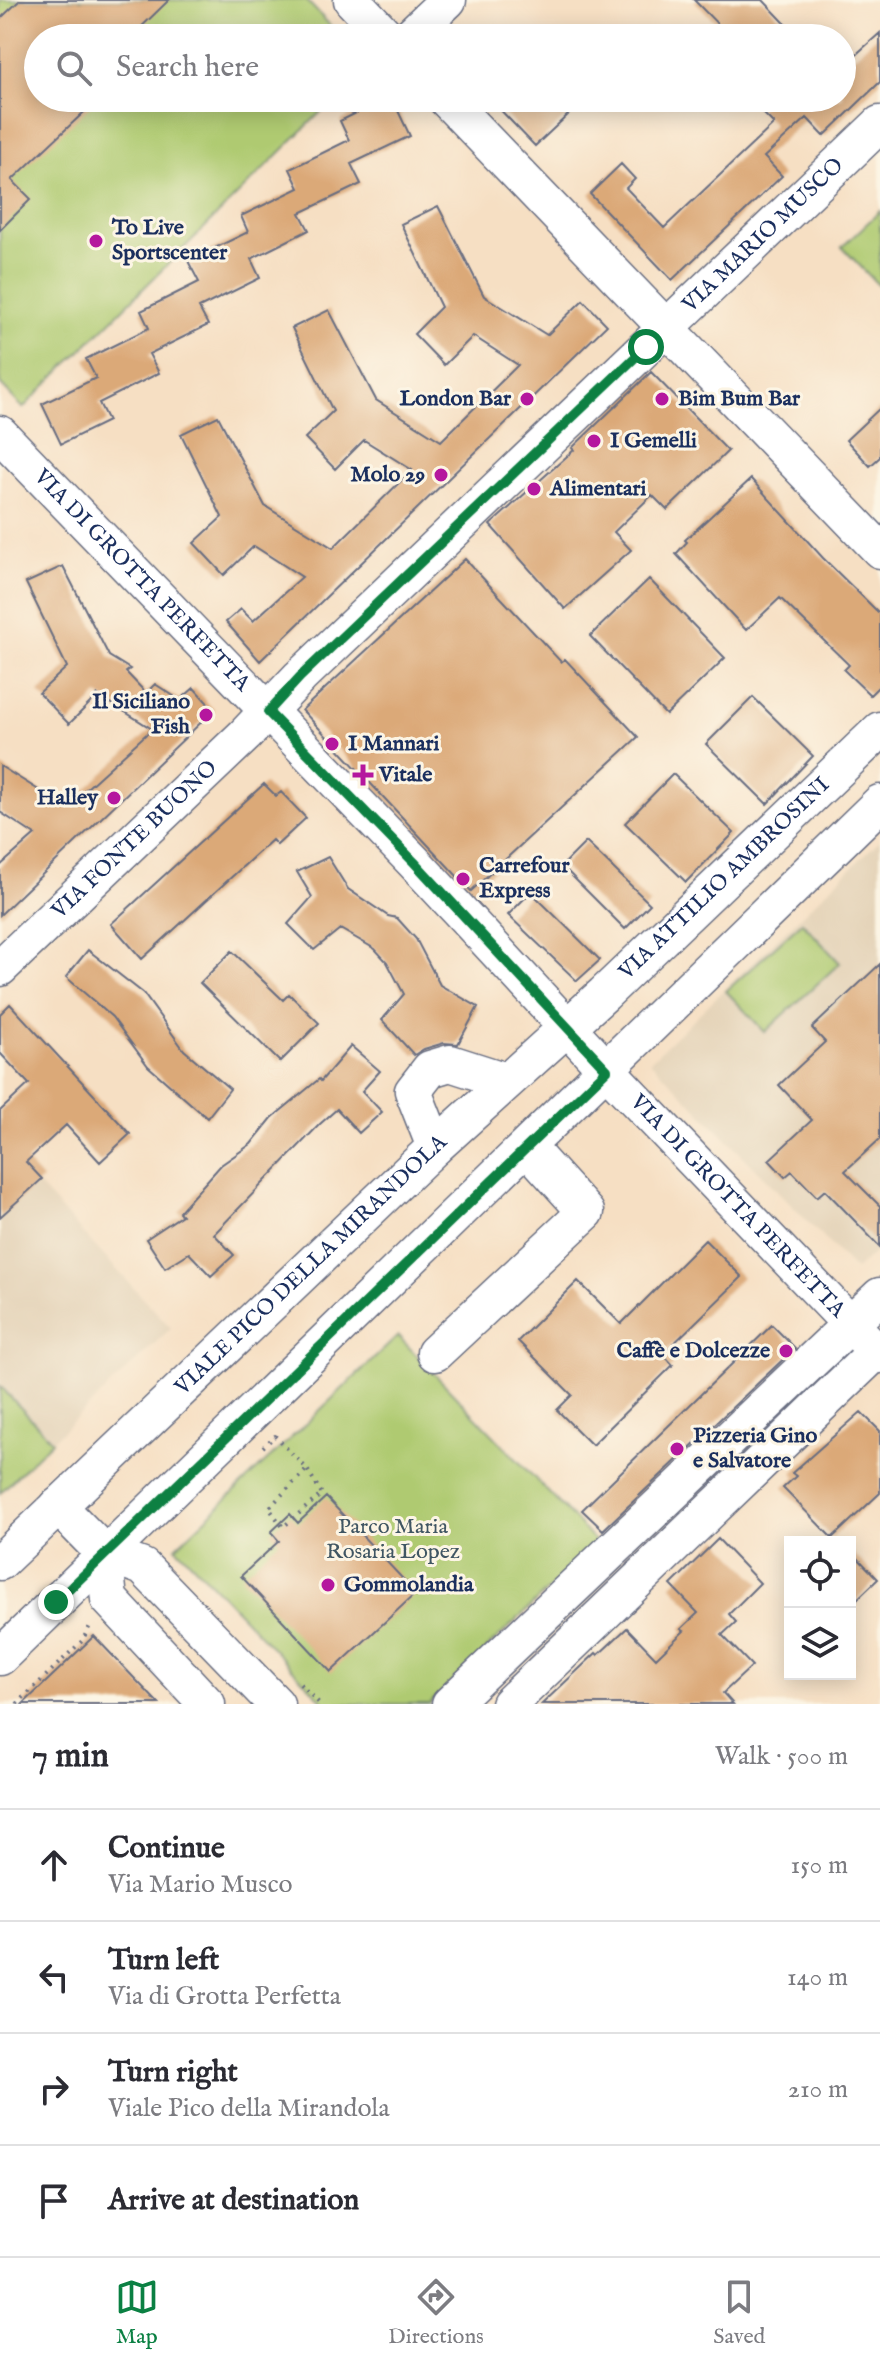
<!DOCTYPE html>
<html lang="en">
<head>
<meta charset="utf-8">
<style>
  :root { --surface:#fff; --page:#f2f2f3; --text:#2b2b33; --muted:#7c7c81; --line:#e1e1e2; --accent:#0b8043 }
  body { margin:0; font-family:"IM FELL English",serif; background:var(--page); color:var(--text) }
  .controls { position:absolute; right:24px; bottom:24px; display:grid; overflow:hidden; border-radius:0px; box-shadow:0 4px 20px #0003 }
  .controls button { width:72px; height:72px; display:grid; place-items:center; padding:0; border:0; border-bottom:2px solid var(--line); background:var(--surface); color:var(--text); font:40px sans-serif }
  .stop { position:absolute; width:24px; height:24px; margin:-18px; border:6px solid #0b8043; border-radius:50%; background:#fff }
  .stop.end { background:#0b8043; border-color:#fff; box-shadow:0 2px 8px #0008 }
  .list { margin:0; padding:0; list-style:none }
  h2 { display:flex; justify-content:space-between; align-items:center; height:104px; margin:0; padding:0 32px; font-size:34px }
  h2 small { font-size:26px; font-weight:400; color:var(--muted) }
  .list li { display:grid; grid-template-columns:52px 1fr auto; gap:24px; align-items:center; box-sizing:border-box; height:112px; padding:0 32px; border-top:2px solid var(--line) }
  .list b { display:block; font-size:30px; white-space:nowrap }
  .list p { margin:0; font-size:26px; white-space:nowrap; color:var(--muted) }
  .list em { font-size:26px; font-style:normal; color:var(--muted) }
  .icon { flex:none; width:44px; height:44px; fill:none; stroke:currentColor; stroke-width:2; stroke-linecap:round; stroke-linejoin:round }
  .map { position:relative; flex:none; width:880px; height:1704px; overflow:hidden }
  .search { position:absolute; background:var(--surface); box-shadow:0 4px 20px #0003; left:24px; right:24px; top:24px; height:88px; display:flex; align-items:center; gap:20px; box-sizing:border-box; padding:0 28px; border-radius:44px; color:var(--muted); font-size:30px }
  .sheet { height:552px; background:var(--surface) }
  nav { display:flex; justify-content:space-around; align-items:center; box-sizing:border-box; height:112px; border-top:2px solid var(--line); background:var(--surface); font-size:22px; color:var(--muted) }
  nav a { display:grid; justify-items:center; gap:4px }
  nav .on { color:var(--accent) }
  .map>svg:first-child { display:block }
  .built { fill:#e3d1b6 }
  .green { fill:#afca71; stroke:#657c68; stroke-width:2 }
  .building { fill:#dba978 }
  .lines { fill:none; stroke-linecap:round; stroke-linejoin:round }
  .minor-casing { stroke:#686d81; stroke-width:39 }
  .path { stroke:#686d81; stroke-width:4; stroke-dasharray:2 6; stroke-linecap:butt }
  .minor { stroke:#fff; stroke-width:36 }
  .route { stroke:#0b8043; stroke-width:10 }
  .poi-dot { fill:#b5179e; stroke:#fcf5e5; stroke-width:3 }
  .labels { text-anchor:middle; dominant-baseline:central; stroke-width:6; stroke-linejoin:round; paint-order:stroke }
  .poi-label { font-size:22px; font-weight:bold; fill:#1b2f5e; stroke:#fcf5e5; text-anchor:start }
  .street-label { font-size:22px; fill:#1b2f5e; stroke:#fcf5e5 }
  .park-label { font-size:22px; fill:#405663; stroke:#fcf5e5 }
</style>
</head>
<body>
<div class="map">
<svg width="880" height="1704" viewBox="0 0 880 1704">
  <rect width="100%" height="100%" fill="#fcf5e5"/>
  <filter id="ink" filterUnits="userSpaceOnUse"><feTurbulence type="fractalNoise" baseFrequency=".0125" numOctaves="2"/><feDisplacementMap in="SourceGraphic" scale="16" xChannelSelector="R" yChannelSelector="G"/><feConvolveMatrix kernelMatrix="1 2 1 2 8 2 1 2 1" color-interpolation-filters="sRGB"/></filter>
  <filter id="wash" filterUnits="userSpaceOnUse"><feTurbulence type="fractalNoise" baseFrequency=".006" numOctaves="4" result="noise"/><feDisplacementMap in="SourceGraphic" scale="32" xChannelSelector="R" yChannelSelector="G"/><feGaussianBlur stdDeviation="1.8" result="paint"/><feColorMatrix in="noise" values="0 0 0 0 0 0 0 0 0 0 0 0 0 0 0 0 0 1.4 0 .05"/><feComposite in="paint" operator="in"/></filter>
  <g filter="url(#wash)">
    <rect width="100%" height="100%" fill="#f6dfc3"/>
    <path class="built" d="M880,840V1248L855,1270L650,1061Z
      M37,1184L171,1328L52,1441L0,1386V1217Z"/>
    <path class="green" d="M0,0H306L342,38H38V98H335L23,408L0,384Z
      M880,211V287L842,247Z
      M802,922L840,963L765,1032L726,991Z
      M398,1336L597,1543L429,1704H326L176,1547Z
      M0,1386L52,1441L0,1493Z"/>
    <g id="blocks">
      <path class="building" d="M20,0H169L130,38H38V98H99L12,180L31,199L0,230V19Z
        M694,0H763L799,38H731Z
        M880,33V82L824,136L807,118L764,157L782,176L672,280L590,194L621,164L635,179L626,188L664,228L774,124L759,109L771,98H842V67Z
        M387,98H392L410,136L351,164L361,184L300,213L309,230L251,259L260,278L199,308L208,325L149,354L159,373L99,403L108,421L61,444L42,404L96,378L86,359L149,328L141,311L199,282L188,261L248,232L241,216L299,188L290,169L349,140L340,121Z
        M489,98H554L569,114L535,146Z
        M438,206L484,296L547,335L583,300L607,325L260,661L226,622L241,609L253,621L302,577L254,546L224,575L194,543L222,517L181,434L218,416L265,506L333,548L412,470L364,440L335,469L305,438L333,411L292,328L329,310L376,400L441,441L518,365L473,336L444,365L414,334L441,307L401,224Z
        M651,372L728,451L667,510L652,495L614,532L631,550L565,609L490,525L574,450L572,448Z
        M880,408V457L870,466L846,440Z
        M751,479L823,558L880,614V685L870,695L844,670L849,665L780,598L746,630L676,554L687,542L685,540Z
        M465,559L561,662L565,659L638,737L471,891L302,710Z
        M63,566L109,656L130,669L126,672L146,693L155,684L180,700L194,688L214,710L0,915V866L35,835L0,812V766L66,807L152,729L98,695L69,724L39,693L67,667L26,583Z
        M649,579L725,658L666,715L590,636Z
        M753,697L813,756L767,804L706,744Z
        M673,774L734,833L686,882L625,823Z
        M264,784L276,796L281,792L306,818L277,845L272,840L142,959L111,924Z
        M586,842L650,904L625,929L562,866Z
        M328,857L348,889L388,916L397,918L416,939L440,985L478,1007L458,1044L444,1043L424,1049L414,1055L382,1020L404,994L387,962L375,949L340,929L314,950L288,924L312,897L297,872Z
        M531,892L600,960L577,981L508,915Z
        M88,950L143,993L184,1050L230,1089L207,1118L148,1066L112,1017L66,977Z
        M232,951L283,1000L289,994L319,1023L280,1062L200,983Z
        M880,964V1139L845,1171L880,1206V1247L825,1190L817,1197L792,1171L785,1177L769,1160L812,1120L779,1085L825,1042L812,1028Z
        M10,1004L130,1134L100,1162L66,1125L26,1162L42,1179L0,1217V1111L29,1084L0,1053V1014Z
        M351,1046L380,1071L362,1091L382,1112L359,1133L337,1109L320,1124L214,1234L234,1255L211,1276L189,1253L165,1268L146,1239L182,1215L179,1212L221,1165L251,1144L272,1118L319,1079L321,1081Z
        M705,1240L742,1277L663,1354L673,1365L592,1445L557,1410L572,1395L518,1341L578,1281L621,1324Z
        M772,1325L795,1348L603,1530L582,1510Z
        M861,1412L880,1431V1493L832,1538L783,1488L796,1476L792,1473Z
        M326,1497L416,1593L331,1672L241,1576L279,1541L271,1532L290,1514L298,1523Z
        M718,1539L760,1583L729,1614L736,1622L722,1635L752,1666L723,1693L733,1704H542L596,1653L598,1655L627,1628L656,1658L684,1631L681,1629L698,1613L671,1585Z
        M850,1550L878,1579L850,1606Z
        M94,1636L159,1704H23Z"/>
    </g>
  </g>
  <g filter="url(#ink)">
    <use href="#blocks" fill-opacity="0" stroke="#686d81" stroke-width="2"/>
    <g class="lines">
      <g class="minor-casing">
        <g id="minor">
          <path d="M352,0L388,38"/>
          <path d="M408,38L448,0"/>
          <path d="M445,98L880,550"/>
          <path id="s1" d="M0,434L414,862L607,1070L880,1355"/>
          <path id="s2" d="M0,968L245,735L300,677L880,124"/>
          <path d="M435,1147L413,1091L430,1069L450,1063L506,1081"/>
          <path d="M435,1353L586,1212L527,1147"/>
          <path d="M58,1506L104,1553L143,1567L276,1704"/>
          <path d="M104,1553L109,1599L207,1704"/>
          <path id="s3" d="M0,1562L435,1147L604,994L880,730"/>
          <path d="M0,1657C292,1371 588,1089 880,803"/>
          <path d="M450,1704L880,1296"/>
          <path d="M509,1704L880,1348"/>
        </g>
      </g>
      <path class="path" d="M263,1447L275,1436L307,1469L322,1494L283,1527L269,1508L307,1469
        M300,1684L320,1704
        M17,1704L82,1641L91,1624"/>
      <use href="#minor" class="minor"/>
    </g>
  </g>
  <g class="lines" filter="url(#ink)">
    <path class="route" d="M56,1602L607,1070L414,862L268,712L300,677L646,347"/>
  </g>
  <g class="poi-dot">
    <circle cx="96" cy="241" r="8"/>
    <circle cx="527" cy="399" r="8"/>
    <circle cx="662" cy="399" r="8"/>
    <circle cx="594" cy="441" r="8"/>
    <circle cx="441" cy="475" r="8"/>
    <circle cx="534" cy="489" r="8"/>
    <circle cx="206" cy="715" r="8"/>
    <circle cx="332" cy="744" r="8"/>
    <path d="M359 763h8v8h8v8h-8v8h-8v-8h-8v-8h8z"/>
    <circle cx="114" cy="798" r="8"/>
    <circle cx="463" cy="879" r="8"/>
    <circle cx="786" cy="1351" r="8"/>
    <circle cx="677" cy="1449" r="8"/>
    <circle cx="328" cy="1585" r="8"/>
  </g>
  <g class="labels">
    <g class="poi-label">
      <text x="112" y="228">To Live<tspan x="112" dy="25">Sportscenter</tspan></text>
      <text x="511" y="399" text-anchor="end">London Bar</text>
      <text x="678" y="399">Bim Bum Bar</text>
      <text x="610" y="441">I Gemelli</text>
      <text x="425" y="475" text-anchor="end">Molo 29</text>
      <text x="550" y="489">Alimentari</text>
      <text x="190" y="702" text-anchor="end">Il Siciliano<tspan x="190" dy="25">Fish</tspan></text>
      <text x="348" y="744">I Mannari</text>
      <text x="379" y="775">Vitale</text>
      <text x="98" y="798" text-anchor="end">Halley</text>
      <text x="479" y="866">Carrefour<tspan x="479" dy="25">Express</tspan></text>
      <text x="770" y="1351" text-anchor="end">Caffè e Dolcezze</text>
      <text x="693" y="1436">Pizzeria Gino<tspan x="693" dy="25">e Salvatore</tspan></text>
      <text x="344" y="1585">Gommolandia</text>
    </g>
    <g class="street-label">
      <text stroke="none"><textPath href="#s2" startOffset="1058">VIA MARIO MUSCO</textPath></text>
      <text stroke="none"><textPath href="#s1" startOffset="204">VIA DI GROTTA PERFETTA</textPath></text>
      <text stroke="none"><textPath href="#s2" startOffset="186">VIA FONTE BUONO</textPath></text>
      <text stroke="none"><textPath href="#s3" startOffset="996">VIA ATTILIO AMBROSINI</textPath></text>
      <text stroke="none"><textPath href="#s1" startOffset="1068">VIA DI GROTTA PERFETTA</textPath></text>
      <text stroke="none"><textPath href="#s3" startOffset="430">VIALE PICO DELLA MIRANDOLA</textPath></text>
    </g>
    <g class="park-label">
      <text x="393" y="1527">Parco Maria<tspan x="393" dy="25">Rosaria Lopez</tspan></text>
    </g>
  </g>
</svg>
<div class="controls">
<button><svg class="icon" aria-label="locate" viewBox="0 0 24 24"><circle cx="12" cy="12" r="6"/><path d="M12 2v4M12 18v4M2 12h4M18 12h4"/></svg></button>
<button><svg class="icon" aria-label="layers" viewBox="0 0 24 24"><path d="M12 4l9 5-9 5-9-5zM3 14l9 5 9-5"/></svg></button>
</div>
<div class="stop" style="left:646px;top:347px"></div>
<div class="stop end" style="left:56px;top:1602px"></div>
<div class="search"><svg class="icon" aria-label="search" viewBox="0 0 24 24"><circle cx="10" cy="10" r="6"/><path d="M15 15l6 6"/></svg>Search here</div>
</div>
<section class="sheet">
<h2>7 min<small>Walk · 500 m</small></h2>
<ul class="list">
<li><svg class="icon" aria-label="ahead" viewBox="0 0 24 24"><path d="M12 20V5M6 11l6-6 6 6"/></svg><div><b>Continue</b><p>Via Mario Musco</p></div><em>150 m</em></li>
<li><svg class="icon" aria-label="left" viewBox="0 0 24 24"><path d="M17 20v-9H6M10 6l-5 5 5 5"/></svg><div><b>Turn left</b><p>Via di Grotta Perfetta</p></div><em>140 m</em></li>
<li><svg class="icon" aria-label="right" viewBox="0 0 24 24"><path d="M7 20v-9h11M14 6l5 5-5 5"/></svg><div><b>Turn right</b><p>Viale Pico della Mirandola</p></div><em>210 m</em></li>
<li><svg class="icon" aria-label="arrive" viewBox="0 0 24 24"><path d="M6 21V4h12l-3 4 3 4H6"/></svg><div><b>Arrive at destination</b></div></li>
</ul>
</section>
<nav>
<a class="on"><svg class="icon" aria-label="map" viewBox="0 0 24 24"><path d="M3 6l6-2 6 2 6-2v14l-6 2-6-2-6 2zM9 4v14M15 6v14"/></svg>Map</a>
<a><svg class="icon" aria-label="directions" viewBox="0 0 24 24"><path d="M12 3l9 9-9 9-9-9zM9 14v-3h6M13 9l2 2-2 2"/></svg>Directions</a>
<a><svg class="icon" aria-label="saved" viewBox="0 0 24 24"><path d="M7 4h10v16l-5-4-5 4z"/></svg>Saved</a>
</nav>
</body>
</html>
